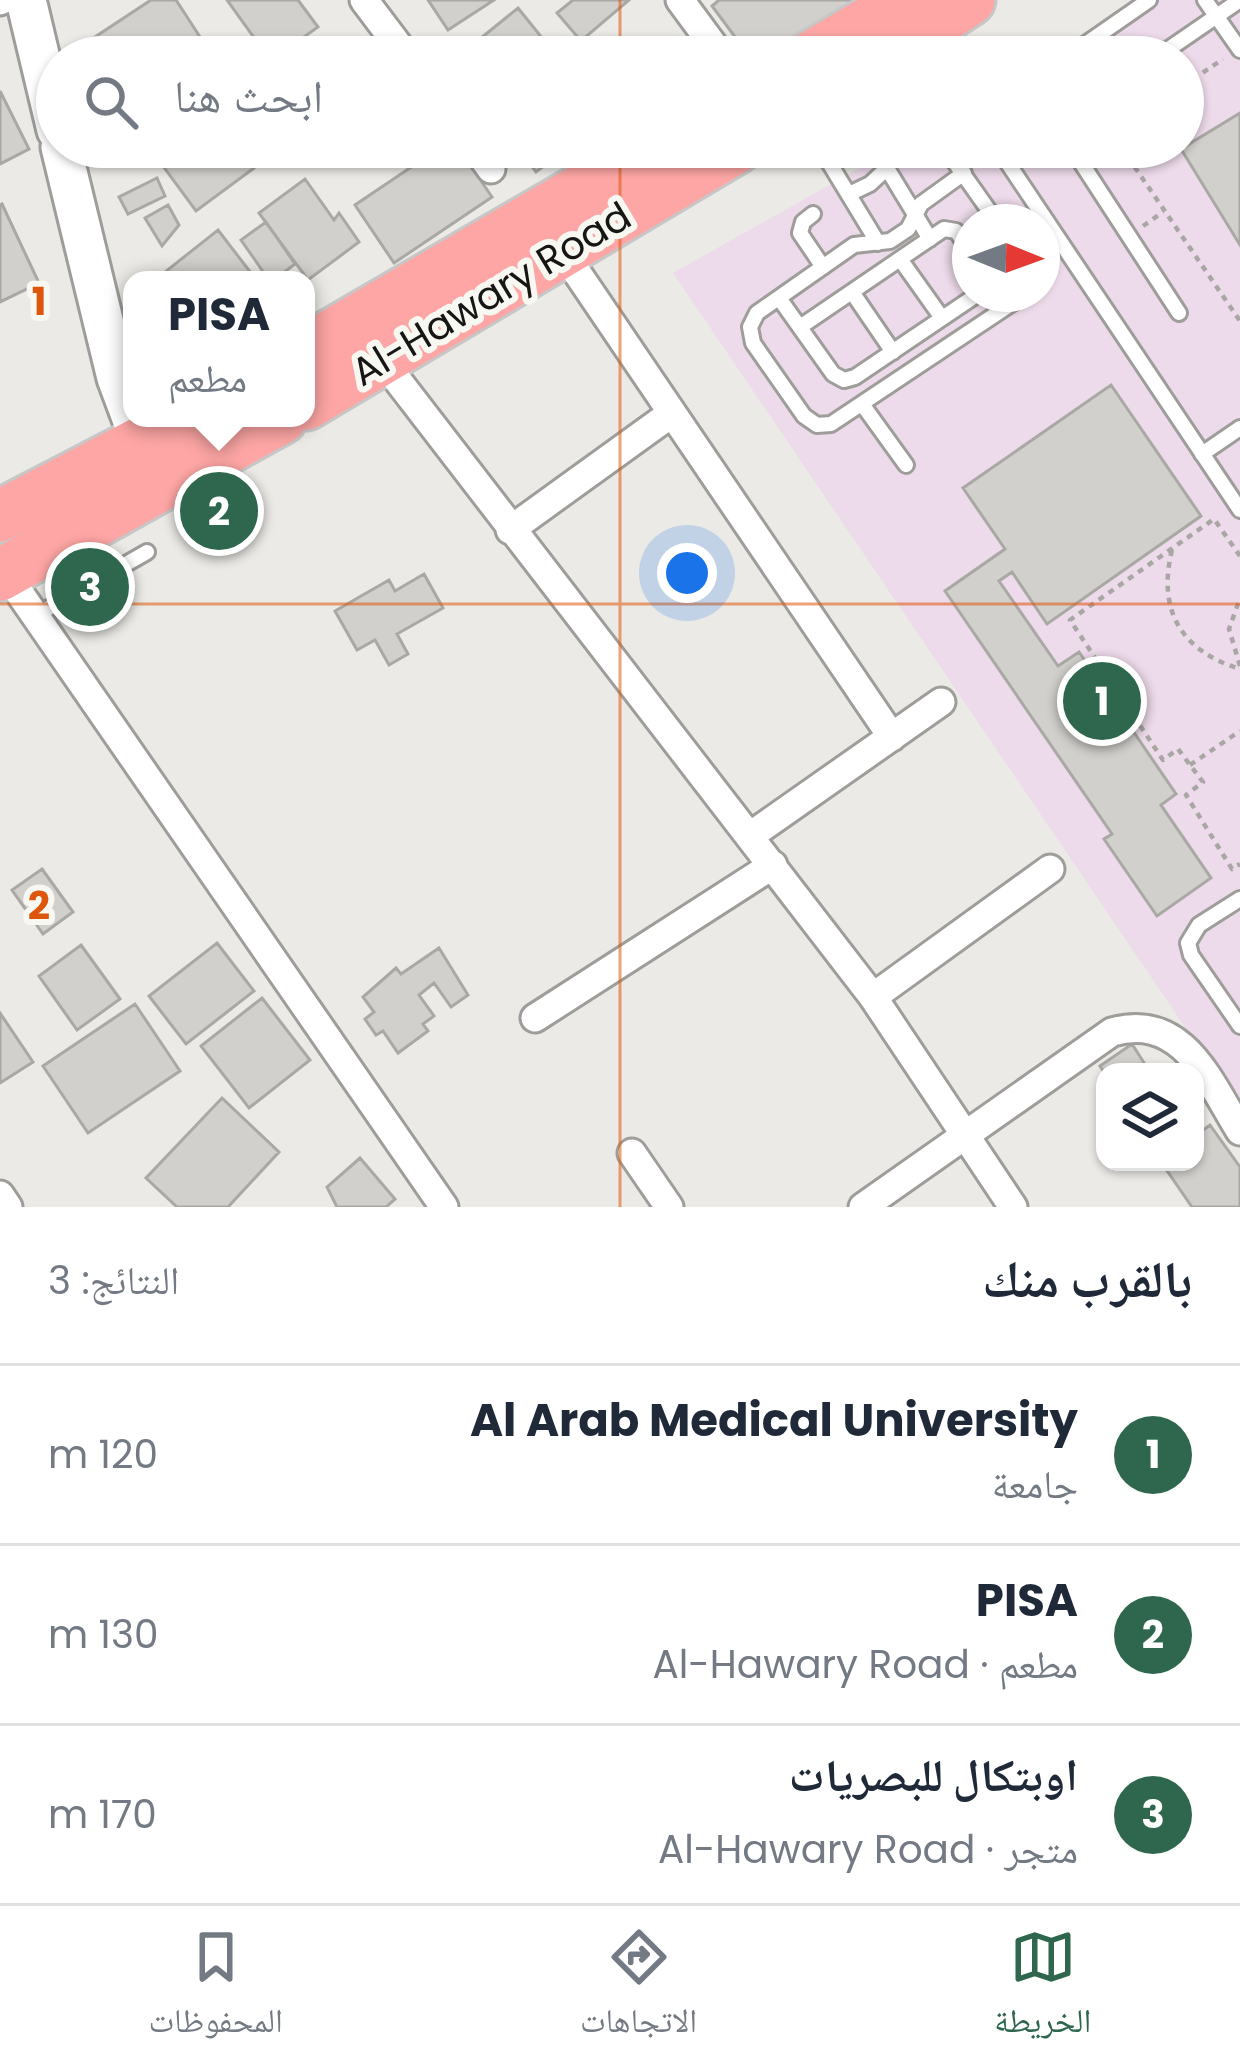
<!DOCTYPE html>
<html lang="ar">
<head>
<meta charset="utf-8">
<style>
  :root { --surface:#fff; --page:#f6f6f7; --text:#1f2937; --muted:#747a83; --line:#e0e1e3; --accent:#2f674e }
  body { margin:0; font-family:Poppins,"Noto Naskh Arabic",sans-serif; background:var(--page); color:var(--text); direction:rtl }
  .controls { position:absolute; right:36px; bottom:36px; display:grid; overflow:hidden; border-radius:24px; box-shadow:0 3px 9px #0004 }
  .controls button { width:108px; height:108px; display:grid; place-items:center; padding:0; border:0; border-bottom:3px solid var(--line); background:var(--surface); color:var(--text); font:60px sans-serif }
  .compass { position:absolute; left:952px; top:204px; width:108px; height:108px; border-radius:50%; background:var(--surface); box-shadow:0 3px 9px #0004; rotate:91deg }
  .you { position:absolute; left:687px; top:573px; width:42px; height:42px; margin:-30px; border:9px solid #fff; border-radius:50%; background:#1a73e8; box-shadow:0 0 0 18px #1a73e833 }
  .badge { display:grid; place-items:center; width:78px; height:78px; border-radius:50%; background:var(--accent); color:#fff; font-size:39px; font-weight:700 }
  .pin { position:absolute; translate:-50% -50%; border:6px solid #fff; box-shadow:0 3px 12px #0006 }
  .popup { position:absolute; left:123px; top:271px; width:192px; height:156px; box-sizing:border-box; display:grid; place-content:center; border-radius:24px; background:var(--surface); filter:drop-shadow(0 3px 9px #0005); font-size:39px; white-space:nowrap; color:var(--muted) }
  .popup b { font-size:45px; color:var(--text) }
  .popup::after { content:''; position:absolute; left:50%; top:100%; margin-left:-24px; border:24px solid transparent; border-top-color:var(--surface) }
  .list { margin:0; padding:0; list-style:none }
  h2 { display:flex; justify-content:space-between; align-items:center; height:156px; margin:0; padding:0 48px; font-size:51px }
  h2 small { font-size:39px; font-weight:400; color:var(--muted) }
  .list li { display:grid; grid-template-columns:78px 1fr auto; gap:36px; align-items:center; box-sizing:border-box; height:180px; padding:0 48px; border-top:3px solid var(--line) }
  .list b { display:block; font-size:45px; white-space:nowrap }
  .list p { margin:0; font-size:39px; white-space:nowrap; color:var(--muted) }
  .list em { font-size:39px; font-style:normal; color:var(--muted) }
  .icon { flex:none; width:66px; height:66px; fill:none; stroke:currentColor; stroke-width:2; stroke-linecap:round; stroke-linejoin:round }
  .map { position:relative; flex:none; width:1240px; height:1207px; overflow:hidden; direction:ltr }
  .search { position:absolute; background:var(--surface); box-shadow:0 3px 9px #0004; left:36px; right:36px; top:36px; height:132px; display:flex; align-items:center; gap:30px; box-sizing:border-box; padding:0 42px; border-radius:66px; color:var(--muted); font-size:45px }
  .sheet { height:696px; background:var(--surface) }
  nav { display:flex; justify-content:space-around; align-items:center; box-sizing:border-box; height:168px; border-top:3px solid var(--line); background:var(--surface); font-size:33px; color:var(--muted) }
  nav a { display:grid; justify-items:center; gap:6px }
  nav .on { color:var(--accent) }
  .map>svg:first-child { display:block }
  .education { fill:#eddaea; fill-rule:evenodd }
  .building { fill:#d1d0cc; stroke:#a9a8a5; stroke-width:3 }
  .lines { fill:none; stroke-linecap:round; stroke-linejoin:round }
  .lane-casing { stroke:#9e9d9a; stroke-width:20 }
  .street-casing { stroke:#9e9d9a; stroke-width:33 }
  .secondary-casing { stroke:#9e9d9a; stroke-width:45 }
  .highway-casing { stroke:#c7c7c7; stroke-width:57 }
  .path { stroke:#a8a7a4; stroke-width:4.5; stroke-dasharray:6 6; stroke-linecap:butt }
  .lane { stroke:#fff; stroke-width:14 }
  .street { stroke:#fff; stroke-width:27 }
  .secondary { stroke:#fff; stroke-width:39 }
  .highway { stroke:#fda6a5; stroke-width:51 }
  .grid { fill:none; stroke:#de560c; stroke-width:3; stroke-opacity:0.55 }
  .labels { text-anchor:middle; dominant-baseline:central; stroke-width:12; stroke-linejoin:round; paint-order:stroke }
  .street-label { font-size:39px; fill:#171615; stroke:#f8f8f3 }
  .grid-label { font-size:39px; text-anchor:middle; font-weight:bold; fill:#de560c; stroke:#f8f8f3; stroke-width:12; stroke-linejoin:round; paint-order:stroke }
</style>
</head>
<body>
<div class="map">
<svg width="1240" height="1207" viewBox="0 0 1240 1207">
  <rect width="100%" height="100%" fill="#ebeae6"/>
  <path class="education" d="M1149,0H1240V1108L673,273L897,147H1183V57H1057ZM970,222H1042V294H970Z"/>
  <path class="building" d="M151,0H176L213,57H109L95,37Z
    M227,0H298L318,27L276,57H268Z
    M428,0H494L448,30Z
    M573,0H629L581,41L557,13Z
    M719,0H868L791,57H750L712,6Z
    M518,8L551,49L541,57H470L465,51Z
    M0,91L29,149L0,164Z
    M1240,113V245L1181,149Z
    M149,147H239L254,168L196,211Z
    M441,147H458L492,197L394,263L355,205Z
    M517,147H569L536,172Z
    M157,178L165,196L128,214L119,197Z
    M305,179L334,220L339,213L359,242L308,280L259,213Z
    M2,204L39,283L0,302V205Z
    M168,205L179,225L162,246L145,218Z
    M266,222L295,264L274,280H269L241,240Z
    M218,230L251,273L242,280H155Z
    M1111,385L1201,516L1047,624L1012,572L999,581L1058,666L1079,652L1176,794L1161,805L1211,878L1157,916L1104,839L1112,834L945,591L1005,549L963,488Z
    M424,574L443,608L397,634L408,654L389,665L375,640L357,650L335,611L389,580L395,591Z
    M42,869L73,912L43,934L12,890Z
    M217,943L254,991L186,1044L149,996Z
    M81,945L120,999L77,1030L39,976Z
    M439,948L468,995L451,1007L434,983L419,995L434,1016L423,1024L428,1031L398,1053L383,1031L376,1035L365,1019L374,1012L363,997L396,968L401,974Z
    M262,998L310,1060L249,1108L201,1046Z
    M135,1004L180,1071L88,1133L43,1066Z
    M0,1013L33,1062L0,1083Z
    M1132,1044L1148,1069L1157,1066L1161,1072L1105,1074L1100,1066Z
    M222,1098L279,1152L228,1207H177L146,1178Z
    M1210,1125L1240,1167V1207H1192L1161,1162H1195V1136Z
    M360,1158L395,1199L386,1207H337L327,1187Z"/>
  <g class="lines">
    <g class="lane-casing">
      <path id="lane" d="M1205,0L1240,50
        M1067,57L1149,0
        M1157,57L1240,0
        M815,147L830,164L878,243
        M874,147L930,239
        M944,147L997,222
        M997,147L1240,510
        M1071,147L1179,313
        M910,155L924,147
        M1006,160L1025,147
        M964,173L921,204L908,229L890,241L854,245L757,313L750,327L753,343L804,416L817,425L831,424L1026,294
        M849,194L870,184L885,170
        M813,214L803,222L800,233L823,267
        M900,259L942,318
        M852,292L893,352
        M779,298L833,374L844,380L855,377L978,294
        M800,327L944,229L956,231L970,250
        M862,404L906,465
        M1202,454L1240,428
        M35,616L147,552
        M1240,899L1199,925L1188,943L1191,955L1240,1026"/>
    </g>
    <g class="street-casing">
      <path id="street" d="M364,0L407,57
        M680,0L719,53
        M0,1L2,0
        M475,147L491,169
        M563,252L892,737
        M382,360L873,997L1013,1207
        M510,530L672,413
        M5,572L444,1207
        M750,836L941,702
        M873,997L1050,869
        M535,1018L773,865
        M632,1153L669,1207
        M0,1195L8,1207
        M863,1207L1112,1032C1183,1012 1209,1081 1240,1131"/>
    </g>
    <g class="secondary-casing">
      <path id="secondary" d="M26,0L57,130
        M61,147L117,378L142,445"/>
    </g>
    <g class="highway-casing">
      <path id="highway" d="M811,57L907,0
        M882,57L969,0
        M306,350L655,147
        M306,404L737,147
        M0,516L188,418
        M0,575L281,418"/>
    </g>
    <path class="path" d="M1183,86L1223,59
      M1121,147L1240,321
      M1143,226L1163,212
      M1172,550C1157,610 1181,651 1240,669
      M1240,556L1214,519L1070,620L1163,760L1178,749L1203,782L1186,795L1232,869L1240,864
      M1240,666L1229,629L1240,598
      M1190,765L1240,731"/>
    <use href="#lane" class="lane"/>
    <use href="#street" class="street"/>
    <use href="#secondary" class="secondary"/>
    <use href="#highway" class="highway"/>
  </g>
  <path class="grid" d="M620,0V57M620,147V1207M0,604H1240"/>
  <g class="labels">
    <g class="street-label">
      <text transform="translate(491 294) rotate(-31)">Al-Hawary Road</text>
    </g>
  </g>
  <g class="grid-label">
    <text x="39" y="315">1</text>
    <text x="39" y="919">2</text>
  </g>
</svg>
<div class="controls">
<button><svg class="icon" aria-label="layers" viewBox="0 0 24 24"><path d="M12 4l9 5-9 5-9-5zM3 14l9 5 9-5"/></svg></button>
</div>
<svg class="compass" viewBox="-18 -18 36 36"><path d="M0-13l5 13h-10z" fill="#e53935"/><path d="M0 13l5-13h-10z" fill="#747a83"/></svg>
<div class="you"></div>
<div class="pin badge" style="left:1102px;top:701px">1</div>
<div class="pin badge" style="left:219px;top:511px">2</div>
<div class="popup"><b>PISA</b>مطعم</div>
<div class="pin badge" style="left:90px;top:587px">3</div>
<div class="search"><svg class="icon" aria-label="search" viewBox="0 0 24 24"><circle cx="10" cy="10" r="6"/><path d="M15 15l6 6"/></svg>ابحث هنا</div>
</div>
<section class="sheet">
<h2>بالقرب منك<small>النتائج: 3</small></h2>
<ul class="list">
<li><span class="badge">1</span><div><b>Al Arab Medical University</b><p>جامعة</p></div><em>120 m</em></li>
<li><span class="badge">2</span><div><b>PISA</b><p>مطعم · Al-Hawary Road</p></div><em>130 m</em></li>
<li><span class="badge">3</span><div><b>اوبتكال للبصريات</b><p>متجر · Al-Hawary Road</p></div><em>170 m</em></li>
</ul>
</section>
<nav>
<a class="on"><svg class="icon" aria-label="map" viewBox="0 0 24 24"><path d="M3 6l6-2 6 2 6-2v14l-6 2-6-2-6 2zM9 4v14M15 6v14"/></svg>الخريطة</a>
<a><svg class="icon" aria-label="directions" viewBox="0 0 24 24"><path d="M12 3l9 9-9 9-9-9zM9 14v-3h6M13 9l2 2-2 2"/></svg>الاتجاهات</a>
<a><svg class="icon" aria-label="saved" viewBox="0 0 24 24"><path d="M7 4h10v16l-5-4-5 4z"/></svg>المحفوظات</a>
</nav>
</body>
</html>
